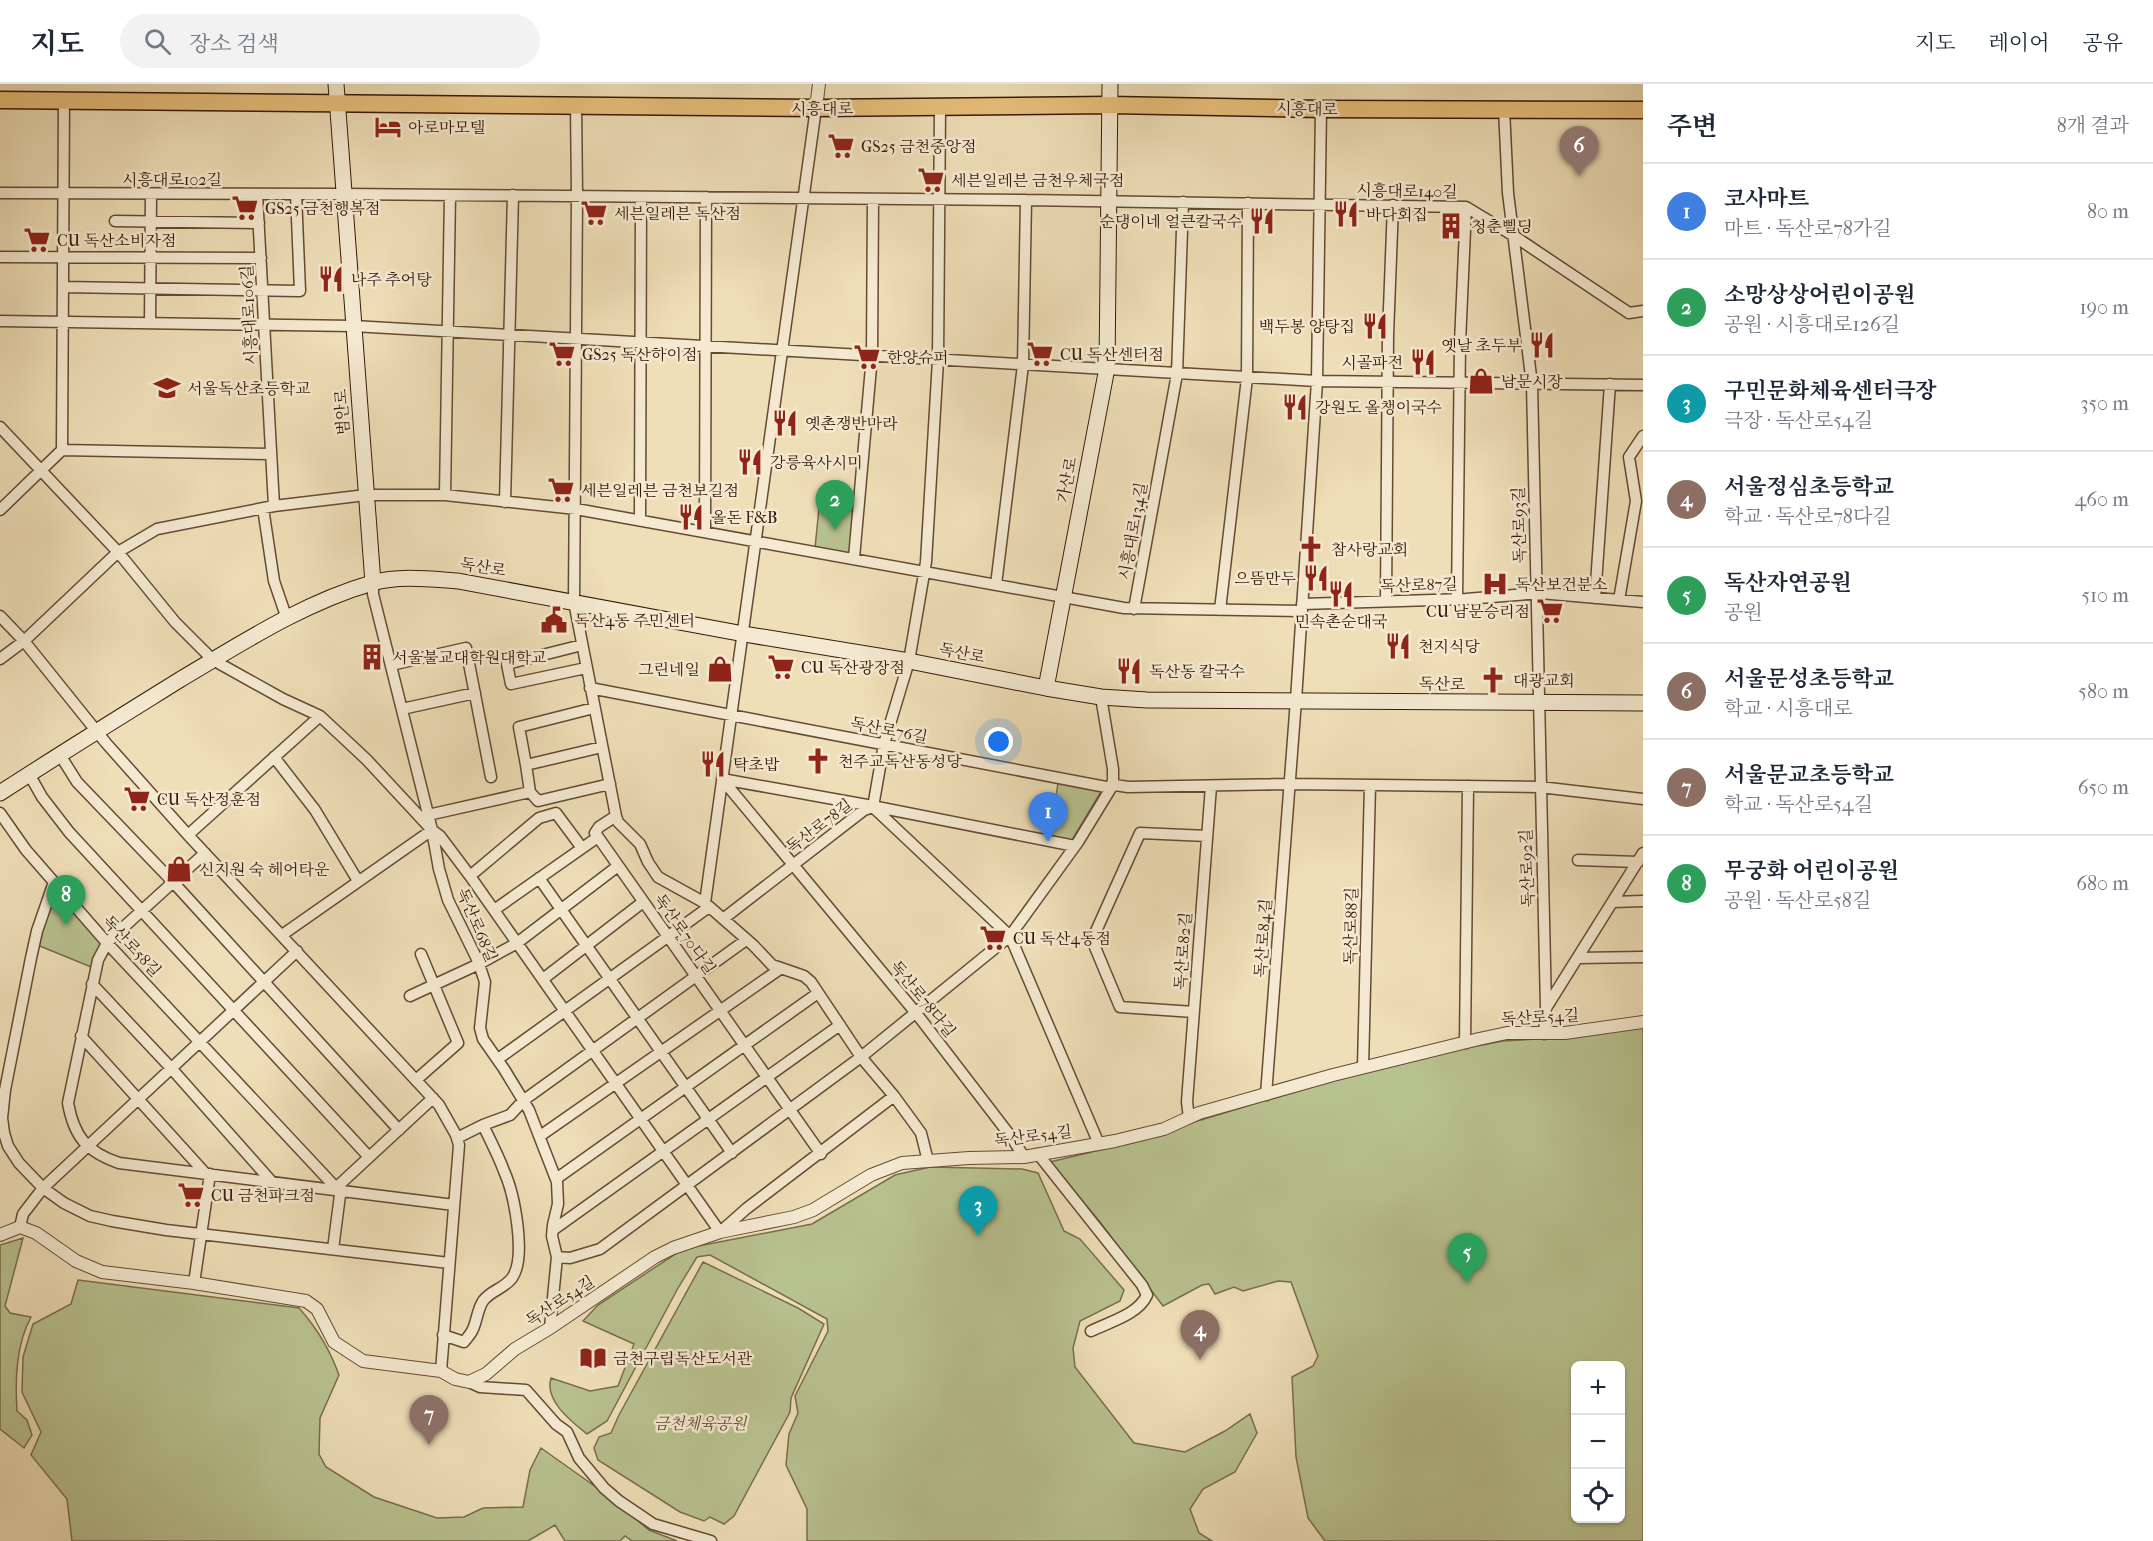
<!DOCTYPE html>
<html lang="ko">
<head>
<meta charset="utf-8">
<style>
  :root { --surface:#fff; --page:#f2f2f3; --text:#1f2937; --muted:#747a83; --line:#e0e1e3; --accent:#0b8043 }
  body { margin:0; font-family:"IM FELL French Canon","Noto Serif KR",serif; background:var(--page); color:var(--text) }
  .controls { position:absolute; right:18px; bottom:18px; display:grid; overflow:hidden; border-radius:9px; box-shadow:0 2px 4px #0004 }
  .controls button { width:54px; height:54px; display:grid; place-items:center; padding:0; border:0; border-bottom:2px solid var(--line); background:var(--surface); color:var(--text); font:30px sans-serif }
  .you { position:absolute; left:999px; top:658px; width:21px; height:21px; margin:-15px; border:4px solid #fff; border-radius:50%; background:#1a73e8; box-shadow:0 0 0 9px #1a73e833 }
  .badge { display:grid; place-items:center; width:39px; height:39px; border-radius:50%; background:var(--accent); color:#fff; font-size:20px; font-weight:700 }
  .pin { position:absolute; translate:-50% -50px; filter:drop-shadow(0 2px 3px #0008) }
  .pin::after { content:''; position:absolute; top:32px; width:21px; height:18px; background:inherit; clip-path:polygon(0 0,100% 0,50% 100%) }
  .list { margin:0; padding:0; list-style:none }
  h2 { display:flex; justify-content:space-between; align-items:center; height:78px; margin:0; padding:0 24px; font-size:26px }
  h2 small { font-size:20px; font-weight:400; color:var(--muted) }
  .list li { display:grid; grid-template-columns:39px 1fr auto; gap:18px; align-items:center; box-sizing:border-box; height:96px; padding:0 24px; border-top:2px solid var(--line) }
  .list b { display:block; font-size:22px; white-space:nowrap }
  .list p { margin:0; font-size:20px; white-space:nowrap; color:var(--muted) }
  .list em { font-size:20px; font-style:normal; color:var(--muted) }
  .icon { flex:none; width:33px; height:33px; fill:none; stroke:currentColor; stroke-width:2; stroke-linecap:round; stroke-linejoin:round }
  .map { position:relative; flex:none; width:1643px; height:1457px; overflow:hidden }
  header { display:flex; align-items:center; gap:36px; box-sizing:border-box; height:84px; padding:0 30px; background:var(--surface); border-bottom:2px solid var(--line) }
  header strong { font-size:28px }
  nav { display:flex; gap:33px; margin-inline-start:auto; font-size:21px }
  .search { width:420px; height:54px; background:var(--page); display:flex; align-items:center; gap:15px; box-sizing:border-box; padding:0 21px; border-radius:33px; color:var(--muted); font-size:22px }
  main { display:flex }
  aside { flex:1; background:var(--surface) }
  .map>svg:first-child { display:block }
  .green { fill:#b8c28f; stroke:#786e4c; stroke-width:1.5; fill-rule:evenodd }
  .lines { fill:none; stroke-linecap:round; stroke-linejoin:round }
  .minor-casing { stroke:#654a34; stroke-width:13 }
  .tertiary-casing { stroke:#654a34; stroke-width:14 }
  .secondary-casing { stroke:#371908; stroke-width:17 }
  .primary-casing { stroke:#371908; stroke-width:19 }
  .minor { stroke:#f5ead1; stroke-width:10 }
  .tertiary { stroke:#f5ead1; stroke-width:12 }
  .secondary { stroke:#f5ead1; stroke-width:15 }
  .primary { stroke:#e8c07c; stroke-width:16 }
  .labels { text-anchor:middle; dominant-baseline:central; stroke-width:5; stroke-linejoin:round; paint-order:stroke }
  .street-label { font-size:16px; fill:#371908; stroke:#f5ead1 }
  .poi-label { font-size:16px; fill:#371908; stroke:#f5ead1; text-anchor:start }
  .park-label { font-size:16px; font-style:italic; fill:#5e4c30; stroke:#f5ead1 }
</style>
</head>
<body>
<header>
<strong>지도</strong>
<div class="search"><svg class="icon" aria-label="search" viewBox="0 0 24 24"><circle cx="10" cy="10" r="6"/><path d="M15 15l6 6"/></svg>장소 검색</div>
<nav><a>지도</a><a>레이어</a><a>공유</a></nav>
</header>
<main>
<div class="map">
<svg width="1643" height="1457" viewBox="0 0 1643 1457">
  <rect width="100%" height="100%" fill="#efdfb8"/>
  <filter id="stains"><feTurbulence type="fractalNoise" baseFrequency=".00333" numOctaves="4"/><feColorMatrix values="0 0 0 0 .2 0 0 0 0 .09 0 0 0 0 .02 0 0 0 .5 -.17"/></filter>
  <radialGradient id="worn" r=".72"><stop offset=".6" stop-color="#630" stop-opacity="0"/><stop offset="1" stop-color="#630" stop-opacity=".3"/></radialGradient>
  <path class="green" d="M819,424L855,427L851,470L815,464Z
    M1058,699L1102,706L1072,756L1050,752Z
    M58,801L107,859L96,885L35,860Z
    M1643,942V1457H1325L1308,1434L1296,1373L1292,1293L1313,1282L1318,1272L1291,1198L1278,1197L1243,1207L1234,1203L1215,1210L1209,1200L1202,1201L1163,1222L1100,1138L1050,1078L1162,1051L1191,1039L1327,998L1466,964L1503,957L1573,953ZM1576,1282H1620V1434H1576Z
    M930,1083L1022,1085L1038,1089L1064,1147L1080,1155L1124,1206L1120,1217L1080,1237L1073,1264L1075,1283L1134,1359L1185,1368L1225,1347L1250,1330L1257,1349L1235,1388L1203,1405L1190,1425L1199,1449L1212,1457H807V1425L786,1381L789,1350L798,1329L795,1312L828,1247L827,1235L710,1171L697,1173L678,1204L607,1337L587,1350C572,1338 544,1317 551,1294L590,1307L618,1302L634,1260L583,1237L598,1221L683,1165L812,1140L895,1091Z
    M23,1154L5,1222L10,1229L31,1233C16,1261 15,1295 17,1327L27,1336L32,1351L24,1364L0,1345V1161Z
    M703,1178L798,1224L824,1240L791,1314L790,1328L734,1432L724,1440L710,1433L704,1437L680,1428L598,1376L594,1364L599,1353L611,1349L619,1331Z
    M78,1196L299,1224C317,1244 330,1266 339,1291L320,1334L319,1370L326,1383L374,1413L437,1434L464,1433L483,1424L523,1423L530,1386L541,1364L603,1408L649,1446L677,1457H632L625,1452L620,1457H565L555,1441L528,1457H72L67,1415L31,1371L41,1348L22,1308L23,1273L33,1240L71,1220Z"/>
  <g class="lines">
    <g class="minor-casing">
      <path id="minor" d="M576,21L577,112L574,518L616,732L618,738L640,760L648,778L658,793L705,819L753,861L772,881L804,892L811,898L861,973L894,1012L921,1049L928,1077
        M1504,25L1508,109L1532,300L1546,925L1544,950
        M0,109L344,110L1026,116L1466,123L1514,152L1629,229L1643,227
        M257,110L274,422
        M115,137L259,139
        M0,173L261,174
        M63,203L300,207L296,110
        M0,237L353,242L1317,297L1643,301
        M150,239L151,110
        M0,343L118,468L175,538L213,576L283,615L320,632L367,676L432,746L439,785L448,816L478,877L485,898L480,944L483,955L504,985L529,1026L557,1098L558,1120L553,1141L552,1152L557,1173L550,1244
        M62,366L271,370
        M445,411L450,111
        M505,418L513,111
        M263,424L274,497L287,535
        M0,426L62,366L64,15
        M640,436L641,113
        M705,447L706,113
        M854,474L872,272L873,115
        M373,499V510L432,746L440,752L470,792L720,1148L746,1125L894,1012
        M996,501L1023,281L1026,116
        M1595,514L1610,300
        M1457,515L1460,259L1466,123
        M1619,516L1636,417L1629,373L1643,352
        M1386,517L1388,251L1393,121
        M1302,520L1466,515L1540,509L1643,518
        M1134,525L1177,290L1183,118
        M1220,526L1247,294L1248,119
        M0,532L24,557L106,659L188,751L439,1021L456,1051L459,1061L441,1287
        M582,561L507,580L511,600L586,584
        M0,575L24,557L118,468L157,445L274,422L366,411H445L576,425L1124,524L1302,527
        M391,581L466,564L491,693
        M590,604L1111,704L1115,701L1128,703L1290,700L1540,703L1643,715
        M402,625L475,609
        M60,671L77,698L173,798L399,1046
        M274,673L315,726L358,797
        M526,681L519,643L594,624
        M29,690L42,713L69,748L369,1073
        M722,695L916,929L1012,1054L1024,1073
        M722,695L867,721L1075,762
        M530,708L526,681L602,663
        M873,723L1010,852L1099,1060
        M0,729L26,766L107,859L338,1106L340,1111L333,1165
        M428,731L530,708L538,717L610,700
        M188,751L320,632
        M598,753L821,1070
        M598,753L595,749L599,743L616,732
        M205,769L115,851L107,859L98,876L68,1019C74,1053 87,1068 119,1079L454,1121
        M1578,776L1638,778
        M470,792L539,734L556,729L582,764
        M539,794L732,1069
        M54,798L37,847L31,874L5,1006L2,1034L4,1049L8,1062L19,1079L43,1104L64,1119L90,1132L112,1137L166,1146L449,1179
        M1613,818L1643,817
        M705,819L816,24
        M494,826L598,753
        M723,835L864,726L873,723L884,660L909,577L926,478L938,276L940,24
        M282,851L432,746
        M1578,874L1643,873
        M543,895L643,818
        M92,900L171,984L272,1098
        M410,912L479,880L517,859L618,782
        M1546,924L1643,769
        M1194,928L1120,923L1092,856L1140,749L1207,752
        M81,952L206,1090
        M1465,959L1468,702
        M498,975L709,823
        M1363,983L1370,701
        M416,996L458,959L421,870
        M1266,1011L1296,616L1317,297L1321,25
        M1189,1034L1187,1018L1211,702
        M540,1052L780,885
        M457,1054L483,1041
        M1038,1070L1142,1201L1147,1211C1138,1231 1109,1238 1091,1247
        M556,1095L818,909
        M338,1106L339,1101L433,1014
        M20,1143L23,1130L43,1104L297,867
        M553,1146L840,941
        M557,1173L570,1174L600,1165L861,973L1010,852L1078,758L1111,704L1113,696V685L1101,613
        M194,1199L210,1090
        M443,1251L464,1258C466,1255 470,1251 472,1247C477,1238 477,1226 483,1217C491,1206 504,1205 512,1194C527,1173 514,1109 504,1087C498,1071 490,1056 483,1041L510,1031L524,1016L746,856
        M469,1298L480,1303L526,1306L556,1340L567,1348L579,1374L604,1404L619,1417L653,1440L711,1457"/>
    </g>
    <g class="tertiary-casing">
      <path id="tertiary" d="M816,24L819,0
        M0,1151L20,1143L36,1149L76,1177L102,1188L194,1199L306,1217L317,1225L334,1258L363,1277L441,1287L455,1295L469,1298L486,1290L515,1265L550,1244L655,1173L673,1164L720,1148L794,1133L813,1126L871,1091L902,1079L969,1074L1024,1073L1115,1057L1164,1045L1199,1029L1333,991L1479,955L1507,949H1565L1643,938"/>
    </g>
    <g class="secondary-casing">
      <path id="secondary" d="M336,0L373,499
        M1046,604L1107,284L1110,0
        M0,709C60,670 120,633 181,595C242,559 303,519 372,499C399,491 430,495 458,497L744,550L909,577L1046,604L1101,613L1147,616L1643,619"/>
    </g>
    <g class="primary-casing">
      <path id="primary" d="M0,16L816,24L1110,21L1321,25L1643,26"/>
    </g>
    <use href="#minor" class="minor"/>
    <use href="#tertiary" class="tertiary"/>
    <use href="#secondary" class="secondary"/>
    <use href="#primary" class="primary"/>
  </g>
  <defs>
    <g id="hotel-bare" transform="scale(2.07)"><path d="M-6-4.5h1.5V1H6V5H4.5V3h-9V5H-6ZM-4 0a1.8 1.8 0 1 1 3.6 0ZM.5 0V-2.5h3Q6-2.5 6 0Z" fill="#8f2418" stroke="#f5ead1" stroke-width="2.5" paint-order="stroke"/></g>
    <g id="supermarket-bare" transform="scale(2.07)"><path d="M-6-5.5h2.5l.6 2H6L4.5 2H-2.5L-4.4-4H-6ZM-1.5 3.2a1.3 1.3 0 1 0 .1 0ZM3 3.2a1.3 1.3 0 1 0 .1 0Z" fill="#8f2418" stroke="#f5ead1" stroke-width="2.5" paint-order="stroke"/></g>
    <g id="restaurant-bare" transform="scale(2.07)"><path d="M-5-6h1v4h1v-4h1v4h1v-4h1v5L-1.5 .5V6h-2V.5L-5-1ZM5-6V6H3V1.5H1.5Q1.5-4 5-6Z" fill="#8f2418" stroke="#f5ead1" stroke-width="2.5" paint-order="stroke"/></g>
    <g id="building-bare" transform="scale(2.07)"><path d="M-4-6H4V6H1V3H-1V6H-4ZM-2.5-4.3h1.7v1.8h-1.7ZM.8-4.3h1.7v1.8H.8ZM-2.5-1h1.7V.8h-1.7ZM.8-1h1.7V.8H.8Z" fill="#8f2418" stroke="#f5ead1" stroke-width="2.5" paint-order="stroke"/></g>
    <g id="shop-bare" transform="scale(2.07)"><path d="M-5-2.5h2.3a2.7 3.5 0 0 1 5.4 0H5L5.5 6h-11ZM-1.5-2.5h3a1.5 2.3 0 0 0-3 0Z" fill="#8f2418" stroke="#f5ead1" stroke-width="2.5" paint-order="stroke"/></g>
    <g id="school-bare" transform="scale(2.07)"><path d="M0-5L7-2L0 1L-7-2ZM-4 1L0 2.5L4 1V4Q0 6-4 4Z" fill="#8f2418" stroke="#f5ead1" stroke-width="2.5" paint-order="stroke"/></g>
    <g id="church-bare" transform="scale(2.07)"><path d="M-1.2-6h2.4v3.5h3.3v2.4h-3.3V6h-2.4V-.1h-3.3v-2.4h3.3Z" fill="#8f2418" stroke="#f5ead1" stroke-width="2.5" paint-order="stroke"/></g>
    <g id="hospital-bare" transform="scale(2.07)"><path d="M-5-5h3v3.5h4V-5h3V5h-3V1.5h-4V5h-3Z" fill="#8f2418" stroke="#f5ead1" stroke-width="2.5" paint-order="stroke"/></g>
    <g id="civic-bare" transform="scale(2.07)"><path d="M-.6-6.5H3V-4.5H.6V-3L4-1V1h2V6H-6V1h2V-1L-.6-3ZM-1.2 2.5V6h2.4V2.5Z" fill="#8f2418" stroke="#f5ead1" stroke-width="2.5" paint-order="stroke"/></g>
    <g id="library-bare" transform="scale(2.07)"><path d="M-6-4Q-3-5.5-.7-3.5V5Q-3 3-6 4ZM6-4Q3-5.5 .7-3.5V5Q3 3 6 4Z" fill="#8f2418" stroke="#f5ead1" stroke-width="2.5" paint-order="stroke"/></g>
  </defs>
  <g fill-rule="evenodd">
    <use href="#hotel-bare" x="388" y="43"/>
    <use href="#supermarket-bare" x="841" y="62"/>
    <use href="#supermarket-bare" x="931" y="96"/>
    <use href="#supermarket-bare" x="245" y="124"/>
    <use href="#supermarket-bare" x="594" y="129"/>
    <use href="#restaurant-bare" x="1346" y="130"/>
    <use href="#restaurant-bare" x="1262" y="137"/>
    <use href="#building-bare" x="1451" y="142"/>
    <use href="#supermarket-bare" x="37" y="156"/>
    <use href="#restaurant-bare" x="331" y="195"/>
    <use href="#restaurant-bare" x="1375" y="242"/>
    <use href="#restaurant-bare" x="1542" y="261"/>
    <use href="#supermarket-bare" x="562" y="270"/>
    <use href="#supermarket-bare" x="1040" y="270"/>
    <use href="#supermarket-bare" x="867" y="273"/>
    <use href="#restaurant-bare" x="1423" y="278"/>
    <use href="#shop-bare" x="1481" y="297"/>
    <use href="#school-bare" x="167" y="304"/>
    <use href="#restaurant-bare" x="1295" y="323"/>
    <use href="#restaurant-bare" x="785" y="339"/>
    <use href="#restaurant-bare" x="750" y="378"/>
    <use href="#supermarket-bare" x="561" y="406"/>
    <use href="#restaurant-bare" x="691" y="433"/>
    <use href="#church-bare" x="1311" y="465"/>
    <use href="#restaurant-bare" x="1316" y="494"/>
    <use href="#hospital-bare" x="1495" y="500"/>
    <use href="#restaurant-bare" x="1341" y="510"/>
    <use href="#supermarket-bare" x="1550" y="527"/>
    <use href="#civic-bare" x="554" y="536"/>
    <use href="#restaurant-bare" x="1398" y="562"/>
    <use href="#building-bare" x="372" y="573"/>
    <use href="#supermarket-bare" x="781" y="583"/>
    <use href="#shop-bare" x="720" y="585"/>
    <use href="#restaurant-bare" x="1129" y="587"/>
    <use href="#church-bare" x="1493" y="596"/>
    <use href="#church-bare" x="818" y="677"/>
    <use href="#restaurant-bare" x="713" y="680"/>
    <use href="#supermarket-bare" x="137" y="715"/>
    <use href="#shop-bare" x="179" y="785"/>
    <use href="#supermarket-bare" x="993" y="854"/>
    <use href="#supermarket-bare" x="191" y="1111"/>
    <use href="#library-bare" x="593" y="1274"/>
  </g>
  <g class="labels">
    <g class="street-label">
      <text x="822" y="24">시흥대로</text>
      <text transform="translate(1307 25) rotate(1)">시흥대로</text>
      <text x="172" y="95">시흥대로102길</text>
      <text transform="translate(1407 107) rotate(1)">시흥대로140길</text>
      <text transform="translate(249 231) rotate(-93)">시흥대로106길</text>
      <text transform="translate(342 328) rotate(-94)">범안로</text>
      <text transform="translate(1067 396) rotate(-79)">가산로</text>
      <text transform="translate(1519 441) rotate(-91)">독산로93길</text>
      <text transform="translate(1133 447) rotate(-80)">시흥대로134길</text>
      <text transform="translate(483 483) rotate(9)">독산로</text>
      <text transform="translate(1419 501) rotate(-2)">독산로87길</text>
      <text transform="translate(962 569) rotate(11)">독산로</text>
      <text transform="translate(1442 600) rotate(1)">독산로</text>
      <text transform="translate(889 646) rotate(11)">독산로76길</text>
      <text transform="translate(819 742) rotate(-37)">독산로78길</text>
      <text transform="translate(1527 784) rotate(-92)">독산로92길</text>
      <text transform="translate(477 841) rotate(67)">독산로68길</text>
      <text transform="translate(1351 842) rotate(-89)">독산로88길</text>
      <text transform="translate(685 850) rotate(55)">독산로70다길</text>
      <text transform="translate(1263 854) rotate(-86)">독산로84길</text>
      <text transform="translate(132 862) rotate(47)">독산로58길</text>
      <text transform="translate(1183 867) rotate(-86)">독산로82길</text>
      <text transform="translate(923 915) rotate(51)">독산로78다길</text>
      <text transform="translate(1540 933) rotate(-3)">독산로54길</text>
      <text transform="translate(1033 1052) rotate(-7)">독산로54길</text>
      <text transform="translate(560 1217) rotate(-33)">독산로54길</text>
    </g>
    <g class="poi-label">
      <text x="408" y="43">아로마모텔</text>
      <text x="861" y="62">GS25 금천중앙점</text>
      <text x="951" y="96">세븐일레븐 금천우체국점</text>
      <text x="265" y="124">GS25 금천행복점</text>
      <text x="614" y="129">세븐일레븐 독산점</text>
      <text x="1366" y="130">바다회집</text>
      <text x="1242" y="137" text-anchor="end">순댕이네 얼큰칼국수</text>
      <text x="1471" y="142">청춘삘딩</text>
      <text x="57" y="156">CU 독산소비자점</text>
      <text x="351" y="195">나주 추어탕</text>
      <text x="1355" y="242" text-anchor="end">백두봉 양탕집</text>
      <text x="1522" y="261" text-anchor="end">옛날 초두부</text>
      <text x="582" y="270">GS25 독산하이점</text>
      <text x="1060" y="270">CU 독산센터점</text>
      <text x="887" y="273">한양슈퍼</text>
      <text x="1403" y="278" text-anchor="end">시골파전</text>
      <text x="1501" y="297">남문시장</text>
      <text x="187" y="304">서울독산초등학교</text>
      <text x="1315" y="323">강원도 올챙이국수</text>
      <text x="805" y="339">옛촌쟁반마라</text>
      <text x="770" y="378">강릉육사시미</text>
      <text x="581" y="406">세븐일레븐 금천보길점</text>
      <text x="711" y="433">올돈 F&amp;B</text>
      <text x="1331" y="465">참사랑교회</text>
      <text x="1296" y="494" text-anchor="end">으뜸만두</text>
      <text x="1515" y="500">독산보건분소</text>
      <text x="1530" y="527" text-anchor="end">CU 남문승리점</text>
      <text x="574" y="536">독산4동 주민센터</text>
      <text x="1341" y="537" text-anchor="middle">민속촌순대국</text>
      <text x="1418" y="562">천지식당</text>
      <text x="392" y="573">서울불교대학원대학교</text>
      <text x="801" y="583">CU 독산광장점</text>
      <text x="700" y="585" text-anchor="end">그린네일</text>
      <text x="1149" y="587">독산동 칼국수</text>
      <text x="1513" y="596">대광교회</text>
      <text x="838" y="677">천주교독산동성당</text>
      <text x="733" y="680">탁초밥</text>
      <text x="157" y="715">CU 독산정훈점</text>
      <text x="199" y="785">신지원 숙 헤어타운</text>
      <text x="1013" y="854">CU 독산4동점</text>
      <text x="211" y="1111">CU 금천파크점</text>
      <text x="613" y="1274">금천구립독산도서관</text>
    </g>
    <g class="park-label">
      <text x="700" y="1339">금천체육공원</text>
    </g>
  </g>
  <rect width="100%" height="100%" filter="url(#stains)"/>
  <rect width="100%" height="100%" fill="url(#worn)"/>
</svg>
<div class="controls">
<button>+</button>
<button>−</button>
<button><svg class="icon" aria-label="locate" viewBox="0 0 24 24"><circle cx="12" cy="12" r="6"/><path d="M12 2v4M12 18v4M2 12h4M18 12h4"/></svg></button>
</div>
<div class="you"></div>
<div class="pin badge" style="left:1048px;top:758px;background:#3f7fe0">1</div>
<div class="pin badge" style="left:835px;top:446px;background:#2e9e5b">2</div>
<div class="pin badge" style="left:978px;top:1152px;background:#0f9aa8">3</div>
<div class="pin badge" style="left:1200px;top:1276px;background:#8d6e63">4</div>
<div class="pin badge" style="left:1467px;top:1199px;background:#2e9e5b">5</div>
<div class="pin badge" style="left:1579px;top:92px;background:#8d6e63">6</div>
<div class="pin badge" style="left:429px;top:1361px;background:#8d6e63">7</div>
<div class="pin badge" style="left:66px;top:841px;background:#2e9e5b">8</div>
</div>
<aside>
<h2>주변<small>8개 결과</small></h2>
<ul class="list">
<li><span class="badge" style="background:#3f7fe0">1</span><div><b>코사마트</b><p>마트 · 독산로78가길</p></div><em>80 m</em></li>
<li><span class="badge" style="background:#2e9e5b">2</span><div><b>소망상상어린이공원</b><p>공원 · 시흥대로126길</p></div><em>190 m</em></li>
<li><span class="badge" style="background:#0f9aa8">3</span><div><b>구민문화체육센터극장</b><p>극장 · 독산로54길</p></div><em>350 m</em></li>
<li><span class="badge" style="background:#8d6e63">4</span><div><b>서울정심초등학교</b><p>학교 · 독산로78다길</p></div><em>460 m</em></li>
<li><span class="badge" style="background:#2e9e5b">5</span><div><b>독산자연공원</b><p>공원</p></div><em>510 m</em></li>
<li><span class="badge" style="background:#8d6e63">6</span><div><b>서울문성초등학교</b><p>학교 · 시흥대로</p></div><em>580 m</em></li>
<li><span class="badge" style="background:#8d6e63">7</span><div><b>서울문교초등학교</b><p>학교 · 독산로54길</p></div><em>650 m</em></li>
<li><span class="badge" style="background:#2e9e5b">8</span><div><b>무궁화 어린이공원</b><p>공원 · 독산로58길</p></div><em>680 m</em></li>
</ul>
</aside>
</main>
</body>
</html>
